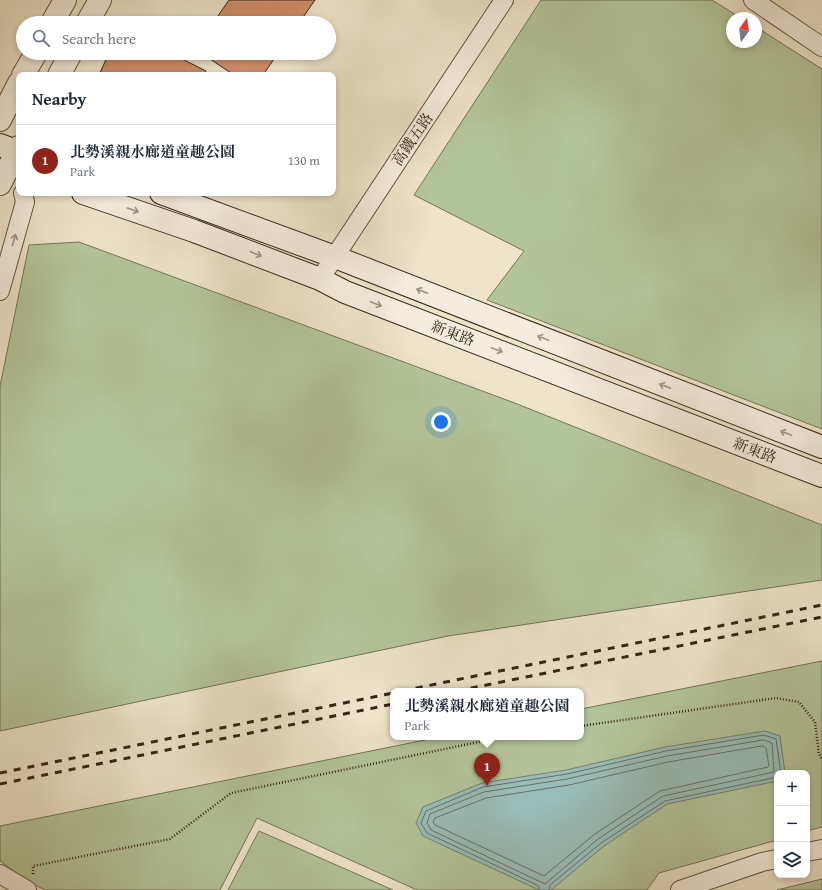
<!DOCTYPE html>
<html lang="en">
<head>
<meta charset="utf-8">
<style>
  :root { --surface:#fff; --page:#f2f2f3; --text:#1f2937; --muted:#747a83; --line:#e0e1e3; --accent:#8f2418 }
  body { margin:0; font-family:"Gentium Book Plus","Noto Serif TC",serif; background:var(--page); color:var(--text) }
  .controls { position:absolute; right:12px; bottom:12px; display:grid; overflow:hidden; border-radius:8px; box-shadow:0 2px 6px #0003 }
  .controls button { width:36px; height:36px; display:grid; place-items:center; padding:0; border:0; border-bottom:1px solid var(--line); background:var(--surface); color:var(--text); font:20px sans-serif }
  .compass { position:absolute; left:726px; top:12px; width:36px; height:36px; border-radius:50%; background:var(--surface); box-shadow:0 2px 6px #0003; rotate:14deg }
  .you { position:absolute; left:441px; top:422px; width:14px; height:14px; margin:-10px; border:3px solid #fff; border-radius:50%; background:#1a73e8; box-shadow:0 0 0 6px #1a73e833 }
  .badge { display:grid; place-items:center; width:26px; height:26px; border-radius:50%; background:var(--accent); color:#fff; font-size:13px; font-weight:700 }
  .pin { position:absolute; translate:-50% -33px; filter:drop-shadow(0 1px 2px #0008) }
  .pin::after { content:''; position:absolute; top:21px; width:14px; height:12px; background:inherit; clip-path:polygon(0 0,100% 0,50% 100%) }
  .popup { position:absolute; left:390px; top:688px; width:194px; height:52px; box-sizing:border-box; display:grid; place-content:center; border-radius:8px; background:var(--surface); filter:drop-shadow(0 1px 3px #0005); font-size:13px; white-space:nowrap; color:var(--muted) }
  .popup b { font-size:15px; color:var(--text) }
  .popup::after { content:''; position:absolute; left:50%; top:100%; margin-left:-8px; border:8px solid transparent; border-top-color:var(--surface) }
  .list { margin:0; padding:0; list-style:none }
  h2 { display:flex; justify-content:space-between; align-items:center; height:52px; margin:0; padding:0 16px; font-size:17px }
  h2 small { font-size:13px; font-weight:400; color:var(--muted) }
  .list li { display:grid; grid-template-columns:26px 1fr auto; gap:12px; align-items:center; box-sizing:border-box; height:72px; padding:0 16px; border-top:1px solid var(--line) }
  .list b { display:block; font-size:15px; white-space:nowrap }
  .list p { margin:0; font-size:13px; white-space:nowrap; color:var(--muted) }
  .list em { font-size:13px; font-style:normal; color:var(--muted) }
  .icon { flex:none; width:22px; height:22px; fill:none; stroke:currentColor; stroke-width:2; stroke-linecap:round; stroke-linejoin:round }
  .map { position:relative; flex:none; width:822px; height:890px; overflow:hidden }
  .search { position:absolute; background:var(--surface); box-shadow:0 2px 6px #0003; left:16px; top:16px; width:320px; height:44px; display:flex; align-items:center; gap:10px; box-sizing:border-box; padding:0 14px; border-radius:22px; color:var(--muted); font-size:15px }
  .panel { position:absolute; background:var(--surface); box-shadow:0 2px 6px #0003; left:16px; top:72px; width:320px; height:124px; border-radius:8px }
  .map>svg:first-child { display:block }
  .green { fill:#b4c59b; stroke:#767458 }
  .water { fill:#99beb9; stroke:#728077 }
  .lines { fill:none; stroke-linecap:round; stroke-linejoin:round }
  .shore { stroke:#687067; stroke-width:1 }
  .building { fill:#d08e6a; stroke:#372315 }
  .minor-casing { stroke:#655342; stroke-width:20 }
  .tertiary-casing { stroke:#655342; stroke-width:24 }
  .secondary-casing { stroke:#372315; stroke-width:24 }
  .path { stroke:#372315; stroke-width:2.5; stroke-dasharray:1 2; stroke-linecap:butt }
  .minor { stroke:#f4eddd; stroke-width:18 }
  .tertiary { stroke:#f4eddd; stroke-width:22 }
  .secondary { stroke:#f4eddd; stroke-width:22 }
  .rail { stroke:#372315; stroke-width:3; stroke-dasharray:7 7; stroke-linecap:butt }
  .oneway { stroke:#9f9283 }
  .labels { text-anchor:middle; dominant-baseline:central; stroke-width:3.5; stroke-linejoin:round; paint-order:stroke }
  .street-label { font-size:15px; fill:#372315; stroke:#f4eddd }
</style>
</head>
<body>
<div class="map">
<svg width="822" height="890" viewBox="0 0 822 890">
  <rect width="100%" height="100%" fill="#eee4ca"/>
  <filter id="stains"><feTurbulence type="fractalNoise" baseFrequency=".005" numOctaves="4"/><feColorMatrix values="0 0 0 0 .2 0 0 0 0 .09 0 0 0 0 .02 0 0 0 .5 -.17"/></filter>
  <radialGradient id="worn" r=".72"><stop offset=".6" stop-color="#630" stop-opacity="0"/><stop offset="1" stop-color="#630" stop-opacity=".3"/></radialGradient>
  <path class="green" d="M541,0H712L741,18H732V42H756V27L822,69V429L487,300L524,251L414,195Z
    M79,242L512,402L822,525V580L448,636L0,731V386L29,245Z
    M822,661V827L807,831V773H777V840L659,873L647,890H417L257,818L220,890H45L27,881L0,861V826L440,737H581V709Z
    M259,831L393,890H228Z
    M822,879V890H777Z"/>
  <path class="water" d="M765,731L780,736L785,773H777V781L667,804L604,846L551,890H539L423,836L416,823L423,807L482,783L566,770L665,747Z"/>
  <g class="lines">
    <path class="shore" d="M764,740L772,743L774,772L663,796L598,839L545,884L431,830L427,823L430,814L484,792L567,779L667,756Z
      M763,746L766,748L769,766L768,767L660,791L595,834L544,876L435,825L433,822L435,818L486,798L569,785L668,762Z
      M539,890V887L537,885L427,833L421,823L426,811L483,787L567,774L666,751L764,735L776,739L781,773
      M549,890L550,885L601,843L665,801L777,777"/>
  </g>
  <path class="building" d="M229,0H315L299,23H213Z
    M109,53H170L206,71L204,75H99Z
    M201,53H278L263,75H234Z"/>
  <g class="lines">
    <g class="minor-casing">
      <path id="minor" d="M753,0L822,47
        M320,279L504,0
        M0,291L25,202L23,193
        M807,852L822,849
        M0,874L27,890
        M680,890L762,862L777,859"/>
    </g>
    <g class="tertiary-casing">
      <path id="tertiary" d="M52,23L65,0
        M87,23L100,0
        M23,75L36,53
        M59,75L71,53
        M0,120L19,83
        M0,184L19,147"/>
    </g>
    <g class="secondary-casing">
      <path id="secondary" d="M0,145L19,152
        M83,193L194,231L320,279L345,292L822,476
        M161,193L335,257L822,447"/>
    </g>
    <path class="path" d="M581,726L776,698L799,702L815,722L819,754L822,759
      M33,874V866L170,839L231,793L503,737"/>
    <use href="#minor" class="minor"/>
    <use href="#tertiary" class="tertiary"/>
    <use href="#secondary" class="secondary"/>
    <path class="rail" d="M402,691L822,605
      M457,691L822,617
      M0,773L393,693
      M0,784L393,704"/>
  </g>
  <defs><path id="oneway-shaft" d="M-6 0H5M1.5-3L5.5 0L1.5 3" fill="none" stroke-width="1.6" stroke-linecap="round" stroke-linejoin="round"/></defs>
  <g class="oneway">
    <use href="#oneway-shaft" transform="translate(133 210) rotate(19)"/>
    <use href="#oneway-shaft" transform="translate(14 240) rotate(-74)"/>
    <use href="#oneway-shaft" transform="translate(256 254) rotate(21)"/>
    <use href="#oneway-shaft" transform="translate(422 291) rotate(-159)"/>
    <use href="#oneway-shaft" transform="translate(376 304) rotate(21)"/>
    <use href="#oneway-shaft" transform="translate(543 338) rotate(-159)"/>
    <use href="#oneway-shaft" transform="translate(497 350) rotate(21)"/>
    <use href="#oneway-shaft" transform="translate(665 386) rotate(-159)"/>
    <use href="#oneway-shaft" transform="translate(786 433) rotate(-159)"/>
  </g>
  <g class="labels">
    <g class="street-label">
      <text transform="translate(412 139) rotate(-56)">高鐵五路</text>
      <text transform="translate(453 333) rotate(21)">新東路</text>
      <text transform="translate(755 450) rotate(21)">新東路</text>
    </g>
  </g>
  <rect width="100%" height="100%" filter="url(#stains)"/>
  <rect width="100%" height="100%" fill="url(#worn)"/>
</svg>
<div class="controls">
<button>+</button>
<button>−</button>
<button><svg class="icon" aria-label="layers" viewBox="0 0 24 24"><path d="M12 4l9 5-9 5-9-5zM3 14l9 5 9-5"/></svg></button>
</div>
<svg class="compass" viewBox="-18 -18 36 36"><path d="M0-13l5 13h-10z" fill="#e53935"/><path d="M0 13l5-13h-10z" fill="#747a83"/></svg>
<div class="you"></div>
<div class="pin badge" style="left:487px;top:786px">1</div>
<div class="popup"><b>北勢溪親水廊道童趣公園</b>Park</div>
<div class="search"><svg class="icon" aria-label="search" viewBox="0 0 24 24"><circle cx="10" cy="10" r="6"/><path d="M15 15l6 6"/></svg>Search here</div>
<section class="panel">
<h2>Nearby<small></small></h2>
<ul class="list">
<li><span class="badge">1</span><div><b>北勢溪親水廊道童趣公園</b><p>Park</p></div><em>130 m</em></li>
</ul>
</section>
</div>
</body>
</html>
